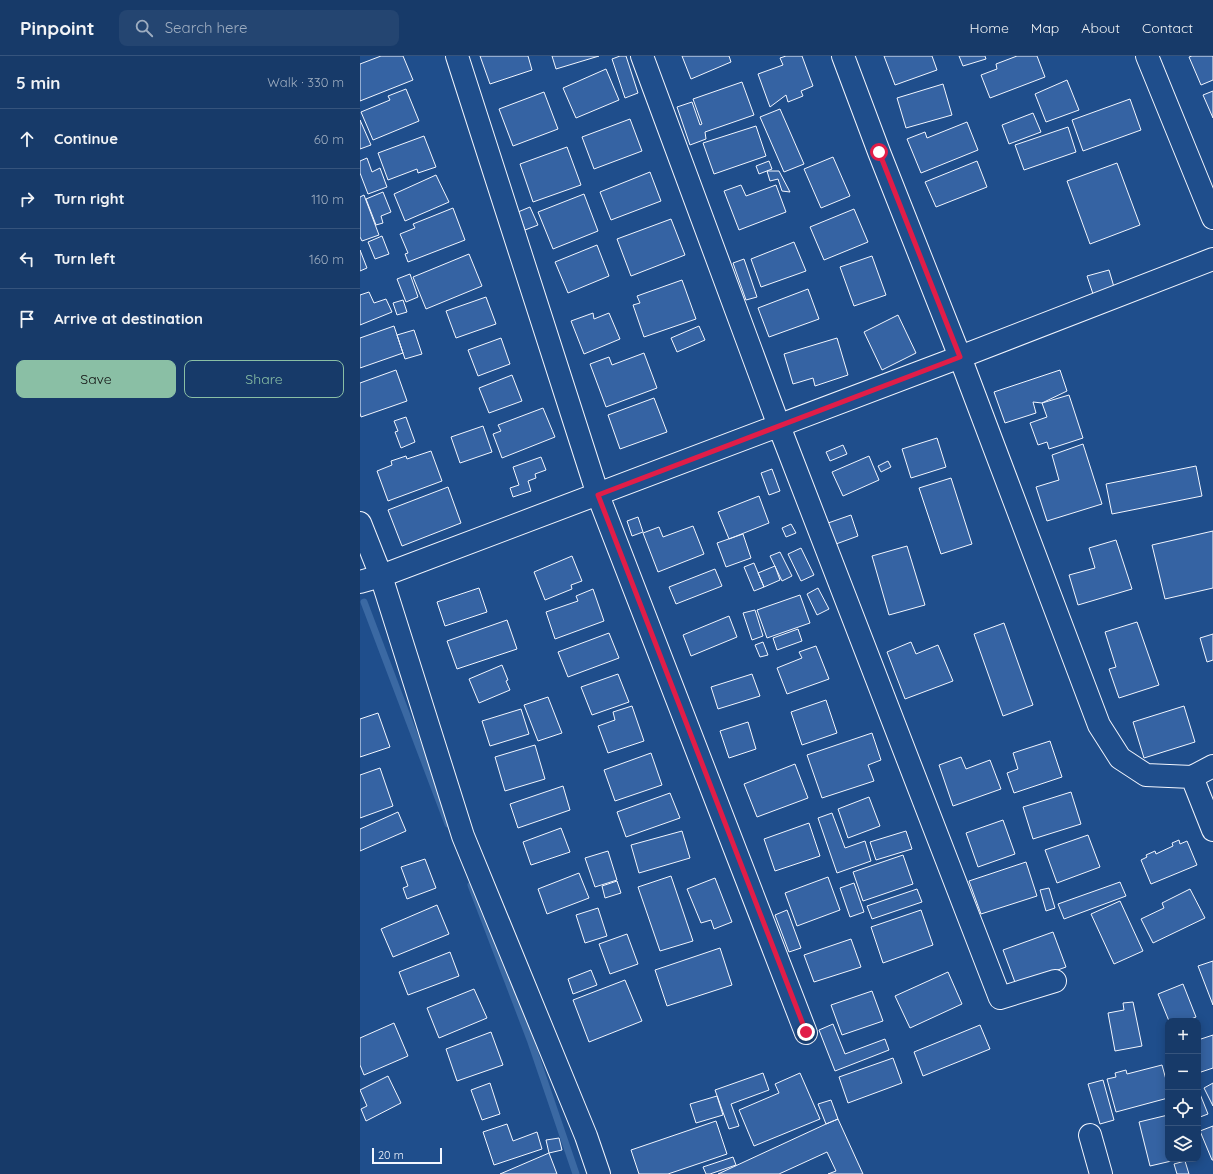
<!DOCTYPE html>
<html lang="en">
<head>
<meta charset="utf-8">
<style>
  :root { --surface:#173a69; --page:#244571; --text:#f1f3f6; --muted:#9eadc0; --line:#36547d; --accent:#8abfa5 }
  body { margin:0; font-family:Quicksand,sans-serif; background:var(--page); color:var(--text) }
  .controls { position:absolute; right:12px; bottom:12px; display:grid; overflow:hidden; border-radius:8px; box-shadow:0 2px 10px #0003 }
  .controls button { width:36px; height:36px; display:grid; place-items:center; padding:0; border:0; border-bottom:1px solid var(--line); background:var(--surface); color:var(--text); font:20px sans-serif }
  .scale { position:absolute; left:12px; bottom:10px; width:70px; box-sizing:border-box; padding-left:4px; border:2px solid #f2f6ff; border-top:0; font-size:11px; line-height:14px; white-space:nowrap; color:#f2f6ff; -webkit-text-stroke:3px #1f4e8c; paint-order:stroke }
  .stop { position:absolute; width:12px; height:12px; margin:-9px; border:3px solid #e11d48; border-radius:50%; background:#fff }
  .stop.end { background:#e11d48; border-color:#fff; box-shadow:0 1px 4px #0008 }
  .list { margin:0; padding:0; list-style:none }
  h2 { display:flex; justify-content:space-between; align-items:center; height:52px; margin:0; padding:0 16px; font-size:17px }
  h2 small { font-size:13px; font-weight:400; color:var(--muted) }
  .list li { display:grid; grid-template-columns:26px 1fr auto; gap:12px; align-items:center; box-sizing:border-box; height:60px; padding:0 16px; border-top:1px solid var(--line) }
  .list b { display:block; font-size:15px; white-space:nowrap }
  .list em { font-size:13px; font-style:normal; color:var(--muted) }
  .actions { display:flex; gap:8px; padding:12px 16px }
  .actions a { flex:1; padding:9px 0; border:1px solid var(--accent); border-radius:8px; text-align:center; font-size:14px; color:var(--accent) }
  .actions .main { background:var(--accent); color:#111 }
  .icon { flex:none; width:22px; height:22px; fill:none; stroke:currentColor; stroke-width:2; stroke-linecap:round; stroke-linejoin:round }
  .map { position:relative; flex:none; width:853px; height:1118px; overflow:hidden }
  header { display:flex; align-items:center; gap:24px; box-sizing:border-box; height:56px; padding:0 20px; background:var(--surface); border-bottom:1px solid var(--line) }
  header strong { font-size:19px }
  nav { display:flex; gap:22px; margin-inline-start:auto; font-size:14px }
  .search { width:280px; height:36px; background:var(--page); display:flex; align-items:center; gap:10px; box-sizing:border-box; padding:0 14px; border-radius:8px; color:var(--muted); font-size:15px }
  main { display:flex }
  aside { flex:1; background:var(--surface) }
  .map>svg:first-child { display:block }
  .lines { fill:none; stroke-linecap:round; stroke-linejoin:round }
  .stream { stroke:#3b69a3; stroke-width:7 }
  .building { fill:#3563a3; stroke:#f2f6ff }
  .minor-casing { stroke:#f2f6ff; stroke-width:24 }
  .minor { stroke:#1f4e8c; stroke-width:22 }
  .route { stroke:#e11d48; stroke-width:5 }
</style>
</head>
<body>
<header>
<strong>Pinpoint</strong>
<div class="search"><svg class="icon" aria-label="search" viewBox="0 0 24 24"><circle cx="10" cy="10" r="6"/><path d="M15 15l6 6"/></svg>Search here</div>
<nav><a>Home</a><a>Map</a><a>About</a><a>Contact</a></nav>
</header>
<main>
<aside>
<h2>5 min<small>Walk · 330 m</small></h2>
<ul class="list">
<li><svg class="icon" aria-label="ahead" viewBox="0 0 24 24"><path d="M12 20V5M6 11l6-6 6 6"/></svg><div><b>Continue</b></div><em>60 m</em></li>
<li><svg class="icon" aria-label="right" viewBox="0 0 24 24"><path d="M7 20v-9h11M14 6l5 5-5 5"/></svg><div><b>Turn right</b></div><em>110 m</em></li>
<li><svg class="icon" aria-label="left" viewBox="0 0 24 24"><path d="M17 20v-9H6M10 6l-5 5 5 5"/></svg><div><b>Turn left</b></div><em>160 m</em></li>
<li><svg class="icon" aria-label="arrive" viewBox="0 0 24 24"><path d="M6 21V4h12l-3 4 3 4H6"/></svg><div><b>Arrive at destination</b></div></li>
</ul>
<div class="actions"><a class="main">Save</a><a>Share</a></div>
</aside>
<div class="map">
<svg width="853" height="1118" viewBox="0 0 853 1118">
  <rect width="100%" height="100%" fill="#1f4e8c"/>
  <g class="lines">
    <path class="stream" d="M4,546L88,768
      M111,829L171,986L216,1118"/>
  </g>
  <path class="building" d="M21,0H43L53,24L0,45V8Z
    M120,0H168L172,14L130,28Z
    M192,0H239L196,13Z
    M260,0H266L278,37L265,42L252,3Z
    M322,0H369L371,6L331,23Z
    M426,0H442L453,30L441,35L443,40L428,46L426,39L410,51L398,18L423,9L420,2Z
    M524,0H572L577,14L535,29Z
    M599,0H625L626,3L603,10Z
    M657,0H677L685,21L630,42L621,19L637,13L636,8Z
    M832,0H853V24L841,29L829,1Z
    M246,13L259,44L216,62L203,32Z
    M707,24L719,54L686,66L675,38Z
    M382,26L394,59L345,76L346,83L330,89L317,51L332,46L340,69L342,68L333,43Z
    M583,28L592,59L546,72L537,42Z
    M46,33L59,65L13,84L1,56L30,44L28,40Z
    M853,35V62L843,39Z
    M184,36L198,73L153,90L139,53Z
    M770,43L781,74L723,95L712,64Z
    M420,53L444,108L424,116L400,61Z
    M673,57L681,76L649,88L642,69Z
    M270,63L282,95L234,113L222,81Z
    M0,64L11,89L0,93Z
    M607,66L618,94L561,117L547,83L565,76L567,82Z
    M396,70L406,100L354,118L343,87Z
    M708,71L716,96L664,114L655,89Z
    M64,80L76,111L58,117L57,113L28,124L18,97Z
    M207,91L221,129L173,146L160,108Z
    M473,101L490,140L461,152L444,113Z
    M7,102L12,116L20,112L27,131L8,138L0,117V105Z
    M409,105L412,113L399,118L396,110Z
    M617,105L627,131L576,151L565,126Z
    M757,107L780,169L730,188L707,125Z
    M407,115H419L430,136L422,135L418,123L410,125Z
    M290,116L301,145L251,164L240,136Z
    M76,119L89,146L45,165L34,138Z
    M381,129L386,140L416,129L426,156L379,174L364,135Z
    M23,136L31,156L21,160L23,167L16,169L6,143Z
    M224,138L238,175L193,193L178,156Z
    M4,139L19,179L2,185L0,181V141Z
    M170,151L178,169L165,174L158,156Z
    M93,152L105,184L48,206L45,198L48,197L40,178L55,172L53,168Z
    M494,153L508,186L464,204L450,171Z
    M311,163L325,199L271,220L257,183Z
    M22,180L29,198L15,203L8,186Z
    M434,186L446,215L401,231L391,203Z
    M237,189L249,220L208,237L195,206Z
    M0,194L7,212L0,215Z
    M109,198L122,230L66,253L53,221Z
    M512,200L526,239L494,250L480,211Z
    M384,203L397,241L386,244L373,207Z
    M749,214L754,231L733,238L727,220Z
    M50,218L58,241L46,246L37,223Z
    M322,224L336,263L284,281L273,249L280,247L277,240Z
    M448,233L459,263L409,281L398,252Z
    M9,236L14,247L26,243L32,256L0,269V239Z
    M126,241L136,268L96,282L86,255Z
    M43,244L47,256L37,259L33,247Z
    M233,257L234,263L249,257L260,283L224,298L211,265Z
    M538,259L556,297L522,314L504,276Z
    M34,270L43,297L0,312V282Z
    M339,270L345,284L317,296L311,282Z
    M54,274L62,298L45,303L37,279Z
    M141,282L150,308L118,320L108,294Z
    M477,282L488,319L455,330L453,322L433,328L424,298Z
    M284,297L297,332L246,351L230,308L249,301L252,309Z
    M36,314L47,345L1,361L0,357V327Z
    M700,314L707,335L682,347L673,346L676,357L645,367L634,336Z
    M152,319L162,345L129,357L119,332Z
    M709,339L723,382L689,393L687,386L678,389L670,367L687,361L682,347Z
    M294,342L307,376L260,393L248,359Z
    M183,352L195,381L142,402L133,378L141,375L138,369Z
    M46,361L55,386L41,392L35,376L38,375L34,365Z
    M123,370L132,396L100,407L91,381Z
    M577,382L586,411L551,422L542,393Z
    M723,388L742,448L687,465L676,431L699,424L692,399Z
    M483,389L487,398L470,405L466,396Z
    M71,395L82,425L28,445L17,415L32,409L31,405L46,400L47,403Z
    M509,400L519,424L483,440L472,416Z
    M181,401L186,414L175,418L176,422L168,425L171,435L153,441L150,432L159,429L153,411Z
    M528,405L531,411L521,416L518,410Z
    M836,410L842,440L752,458L746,428Z
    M412,413L420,435L409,439L401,417Z
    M591,422L612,488L581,498L559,432Z
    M88,431L101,467L42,490L28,454Z
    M399,440L409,467L369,483L358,456Z
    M491,459L498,480L476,488L468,467Z
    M278,461L283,476L272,480L267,465Z
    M431,468L436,477L426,481L422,472Z
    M333,470L344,498L298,516L283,477L299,471L303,481Z
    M853,475V532L805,543L792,489Z
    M383,478L391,502L366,511L357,487Z
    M756,484L772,533L718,549L709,519L735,512L729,492Z
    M547,490L565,549L529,559L512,500Z
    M441,492L454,519L441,525L428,498Z
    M420,496L432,520L422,525L410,500Z
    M212,500L222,525L211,529L212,533L185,544L174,516Z
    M394,507L404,531L394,535L384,511Z
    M415,510L420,524L404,531L398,517Z
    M355,513L362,530L316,548L309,531Z
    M119,532L127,556L85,570L77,546Z
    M458,532L469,553L457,559L447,538Z
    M233,533L244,565L195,583L186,556L218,545L216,540Z
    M440,539L450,567L407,582L397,554Z
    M395,554L403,580L392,584L383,557Z
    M369,560L377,581L331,600L323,579Z
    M147,564L157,593L97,613L87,585Z
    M777,566L799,629L759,642L749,613L756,611L745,576Z
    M644,567L673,649L643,660L614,578Z
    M438,573L442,585L417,594L413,582Z
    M249,577L259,602L208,621L198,596Z
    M853,578V604L847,606L840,582Z
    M403,586L408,599L400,601L395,589Z
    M551,586L556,598L578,589L593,625L545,643L527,596Z
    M456,590L469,623L427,638L417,612L442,602L439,596Z
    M142,609L148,624L146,625L150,634L119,647L109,623Z
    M258,618L269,646L232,659L221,631Z
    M392,618L400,640L358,653L351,631Z
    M188,641L202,677L178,685L164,649Z
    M466,644L477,677L442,689L431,656Z
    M272,650L284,685L248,697L238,670L255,664L253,656Z
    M824,650L835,686L784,702L773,666Z
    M161,653L169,678L130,690L122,665Z
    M18,657L30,691L0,701V663Z
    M388,666L396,693L369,702L360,675Z
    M512,677L521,704L508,709L514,725L462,742L447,699Z
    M690,685L702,721L654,737L647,717L658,713L653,697Z
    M175,689L185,723L145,735L135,701Z
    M291,697L302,729L255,745L244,714Z
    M601,701L606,713L630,704L641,733L593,750L579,709Z
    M435,708L448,742L397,761L384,728Z
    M20,712L33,750L0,762V719Z
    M203,730L210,754L158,772L150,748Z
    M711,736L721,768L673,783L663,751Z
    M310,737L320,762L266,781L257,756Z
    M509,741L520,770L488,782L478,753Z
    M38,756L46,775L0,795V773Z
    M472,757L485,792L505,785L511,805L477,817L458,762Z
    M643,764L655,798L618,811L606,777Z
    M449,767L460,800L415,815L404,783Z
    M201,772L210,796L171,809L163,786Z
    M322,775L330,802L279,817L271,789Z
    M546,775L552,793L516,804L510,786Z
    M728,779L740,811L697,827L685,794Z
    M819,784L820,788L827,785L837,809L791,828L781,804L787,801L786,799L795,795L796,798L813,790L812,787Z
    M248,795L257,824L235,831L225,802Z
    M543,799L553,828L503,845L493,816Z
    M65,803L76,832L47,843L43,832L48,830L41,811Z
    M666,806L677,840L621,858L609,825Z
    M219,817L229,842L187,858L178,833Z
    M311,820L333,885L300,895L278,831Z
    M468,821L480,854L437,870L425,837Z
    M355,822L372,866L354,873L351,864L341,867L327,833Z
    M257,825L261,837L245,842L242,830Z
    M760,826L766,840L704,863L698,848Z
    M494,827L504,856L490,861L480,832Z
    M689,832L695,852L686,855L680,834Z
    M557,833L562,846L512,863L507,850Z
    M830,833L845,862L793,887L781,863L804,852L802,847Z
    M760,845L783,895L754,908L731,858Z
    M77,849L89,878L33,901L21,873Z
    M238,852L247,880L225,887L216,859Z
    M427,854L441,892L429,896L415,859Z
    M561,854L573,889L523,907L511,871Z
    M693,876L706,911L656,929L643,894Z
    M267,878L278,908L250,918L239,888Z
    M491,883L501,911L454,926L444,899Z
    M360,892L372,929L307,950L295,914Z
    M90,896L99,920L48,939L39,916Z
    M853,905V949L838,910Z
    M231,914L237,929L213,938L208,923Z
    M588,916L602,948L550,972L535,940Z
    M265,924L282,965L229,986L213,944Z
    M823,928L836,961L826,965H809L798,938Z
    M114,933L127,962L79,982L67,952Z
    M512,935L523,965L482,979L471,949Z
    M773,946L782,990L755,995L748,957L764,954L763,947Z
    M34,967L48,1000L4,1019L0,1009V982Z
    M473,968L485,998L525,983L529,994L475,1015L459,974Z
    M620,969L630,993L563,1020L554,996Z
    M131,976L143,1009L97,1025L86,993Z
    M853,979V1012L838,1017V984Z
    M533,1002L542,1027L488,1047L479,1021Z
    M802,1009L808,1031V1042L756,1056L747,1023L756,1021L755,1017L766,1014L767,1018Z
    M403,1017L409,1034L371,1048L379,1070L369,1073L355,1034Z
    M440,1017L460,1063L394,1090L379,1054L419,1037L415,1028Z
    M28,1020L41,1047L6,1065L1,1053L7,1050L0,1034Z
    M743,1024L754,1064L740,1068L728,1028Z
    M130,1027L140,1058L122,1064L111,1034Z
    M853,1027V1050L844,1032Z
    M838,1033L848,1058L840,1061L838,1056Z
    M357,1040L363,1059L336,1067L330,1048Z
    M471,1044L478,1063L466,1068L458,1048Z
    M808,1059V1103H820L790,1110L779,1066Z
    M478,1063L503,1118H468L476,1115L467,1096L419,1118H358L466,1068Z
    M356,1065L367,1098L308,1118H279L271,1094Z
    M147,1068L153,1085L177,1076L182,1093L134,1109L123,1076Z
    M853,1070V1104H852L840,1075Z
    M199,1082L202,1094L189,1097L186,1084Z
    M189,1097L197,1118H140Z
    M373,1101L376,1109L350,1118H346L343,1111Z
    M825,1105L829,1118H817L814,1108Z"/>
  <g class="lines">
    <g class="minor-casing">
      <path id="minor" d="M97,0L238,439L446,977
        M282,0L419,370L640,942L695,925
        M483,0L519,96L600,301L739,669L760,702L786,719L832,721L853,710
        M787,0L853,162
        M0,467L21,520L0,526
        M832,721L853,774
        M730,1079L741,1118
        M239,1118L226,1080L103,780L21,520L600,301L853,203"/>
    </g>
    <use href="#minor" class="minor"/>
  </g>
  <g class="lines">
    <path class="route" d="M446,976L238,439L600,301L519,96"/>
  </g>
</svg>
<div class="controls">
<button>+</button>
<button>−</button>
<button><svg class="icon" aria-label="locate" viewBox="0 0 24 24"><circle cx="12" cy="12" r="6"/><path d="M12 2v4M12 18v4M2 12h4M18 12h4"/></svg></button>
<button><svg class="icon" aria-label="layers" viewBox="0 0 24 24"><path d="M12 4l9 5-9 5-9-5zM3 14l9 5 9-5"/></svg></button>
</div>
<div class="scale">20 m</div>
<div class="stop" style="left:519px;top:96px"></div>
<div class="stop end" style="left:446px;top:976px"></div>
</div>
</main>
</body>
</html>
